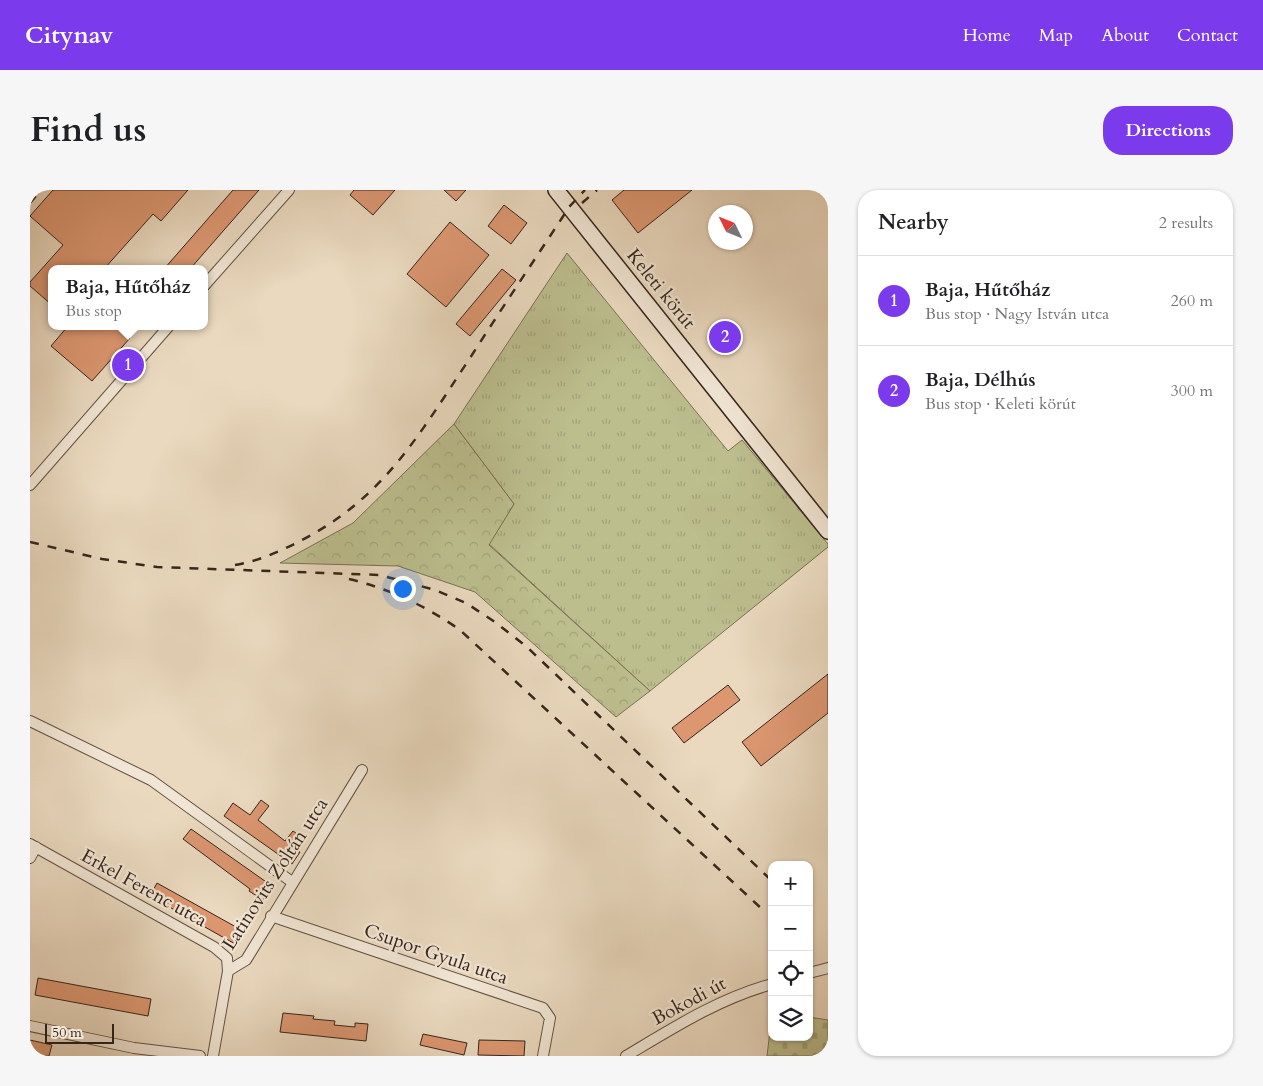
<!DOCTYPE html>
<html lang="en">
<head>
<meta charset="utf-8">
<style>
  :root { --surface:#fff; --page:#f6f6f6; --text:#202124; --muted:#757577; --line:#e0e0e0; --accent:#7c3aed }
  body { margin:0; font-family:Cardo,serif; background:var(--page); color:var(--text) }
  .controls { position:absolute; right:15px; bottom:15px; display:grid; overflow:hidden; border-radius:10px; box-shadow:0 1px 4px #0004 }
  .controls button { width:45px; height:45px; display:grid; place-items:center; padding:0; border:0; border-bottom:1px solid var(--line); background:var(--surface); color:var(--text); font:25px sans-serif }
  .compass { position:absolute; left:678px; top:15px; width:45px; height:45px; border-radius:50%; background:var(--surface); box-shadow:0 1px 4px #0004; rotate:313deg }
  .scale { position:absolute; left:15px; bottom:12px; width:69px; box-sizing:border-box; padding-left:5px; border:2px solid #36251c; border-top:0; font-size:14px; line-height:18px; white-space:nowrap; color:#36251c; -webkit-text-stroke:4px #f1e6d5; paint-order:stroke }
  .you { position:absolute; left:372px; top:398px; width:18px; height:18px; margin:-12px; border:4px solid #fff; border-radius:50%; background:#1a73e8; box-shadow:0 0 0 8px #1a73e833 }
  .badge { display:grid; place-items:center; width:32px; height:32px; border-radius:50%; background:var(--accent); color:#fff; font-size:16px; font-weight:700 }
  .pin { position:absolute; translate:-50% -50%; border:2px solid #fff; box-shadow:0 1px 5px #0006 }
  .popup { position:absolute; left:18px; top:75px; width:160px; height:65px; box-sizing:border-box; display:grid; place-content:center; border-radius:10px; background:var(--surface); filter:drop-shadow(0 1px 4px #0005); font-size:16px; white-space:nowrap; color:var(--muted) }
  .popup b { font-size:19px; color:var(--text) }
  .popup::after { content:''; position:absolute; left:50%; top:100%; margin-left:-10px; border:10px solid transparent; border-top-color:var(--surface) }
  .list { margin:0; padding:0; list-style:none }
  h2 { display:flex; justify-content:space-between; align-items:center; height:65px; margin:0; padding:0 20px; font-size:21px }
  h2 small { font-size:16px; font-weight:400; color:var(--muted) }
  .list li { display:grid; grid-template-columns:32px 1fr auto; gap:15px; align-items:center; box-sizing:border-box; height:90px; padding:0 20px; border-top:1px solid var(--line) }
  .list b { display:block; font-size:19px; white-space:nowrap }
  .list p { margin:0; font-size:16px; white-space:nowrap; color:var(--muted) }
  .list em { font-size:16px; font-style:normal; color:var(--muted) }
  .icon { flex:none; width:28px; height:28px; fill:none; stroke:currentColor; stroke-width:2; stroke-linecap:round; stroke-linejoin:round }
  .map { position:relative; flex:none; width:798px; height:866px; overflow:hidden; border-radius:20px }
  header { display:flex; align-items:center; gap:30px; box-sizing:border-box; height:70px; padding:0 25px; background:var(--accent); color:#fff }
  header strong { font-size:24px }
  nav { display:flex; gap:28px; margin-inline-start:auto; font-size:18px }
  .intro { display:flex; align-items:center; justify-content:space-between; box-sizing:border-box; height:120px; padding:0 30px }
  h1 { margin:0; font-size:35px }
  .button { padding:12px 22px; border-radius:20px; background:var(--accent); color:#fff; font-size:18px; font-weight:700 }
  main { display:flex; gap:30px; padding:0 30px }
  aside { flex:1; background:var(--surface); border-radius:20px; box-shadow:0 1px 4px #0004 }
  .map>svg:first-child { display:block }
  .grass { fill:url(#grass-tufts); stroke:#797255 }
  .forest { fill:url(#forest-crowns); stroke:#797255 }
  .cemetery { fill:url(#cemetery-stones); stroke:#797255 }
  .building { fill:#dc9771; stroke:#36251c }
  .lines { fill:none; stroke-linecap:round; stroke-linejoin:round }
  .minor-casing { stroke:#635245; stroke-width:12 }
  .secondary-casing { stroke:#36251c; stroke-width:18 }
  .minor { stroke:#f1e6d5; stroke-width:10 }
  .secondary { stroke:#f1e6d5; stroke-width:15 }
  .rail { stroke:#36251c; stroke-width:2.5; stroke-dasharray:9 9; stroke-linecap:butt }
  .labels { text-anchor:middle; dominant-baseline:central; stroke-width:4.5; stroke-linejoin:round; paint-order:stroke }
  .street-label { font-size:19px; fill:#36251c; stroke:#f1e6d5 }
</style>
</head>
<body>
<header>
<strong>Citynav</strong>
<nav><a>Home</a><a>Map</a><a>About</a><a>Contact</a></nav>
</header>
<div class="intro"><h1>Find us</h1><a class="button">Directions</a></div>
<main>
<div class="map">
<svg width="798" height="866" viewBox="0 0 798 866">
  <defs>
    <pattern id="grass-tufts" width="24" height="20" patternUnits="userSpaceOnUse" patternTransform="scale(1.25)"><rect width="24" height="20" fill="#bcbe8e"/><path d="M3 7l-1-3M5 7V3M7 7l1-3M15 17l-1-3M17 17v-4M19 17l1-3" fill="none" stroke="#a2a37a"/></pattern>
    <pattern id="forest-crowns" width="20" height="18" patternUnits="userSpaceOnUse" patternTransform="scale(1.25)"><rect width="20" height="18" fill="#bcbe8e"/><path d="M2 6a3 3 0 1 1 6 0M12 15a3 3 0 1 1 6 0" fill="none" stroke="#a2a37a"/></pattern>
    <pattern id="cemetery-stones" width="16" height="16" patternUnits="userSpaceOnUse" patternTransform="scale(1.25)"><rect width="16" height="16" fill="#bcbe8e"/><path d="M2 7V4a2 2 0 0 1 4 0v3zM10 15v-3a2 2 0 0 1 4 0v3z" fill="#a2a37a"/></pattern>
  </defs>
  <rect width="100%" height="100%" fill="#ead9bf"/>
  <filter id="stains"><feTurbulence type="fractalNoise" baseFrequency=".004" numOctaves="4"/><feColorMatrix values="0 0 0 0 .2 0 0 0 0 .09 0 0 0 0 .02 0 0 0 .5 -.17"/></filter>
  <radialGradient id="worn" r=".72"><stop offset=".6" stop-color="#630" stop-opacity="0"/><stop offset="1" stop-color="#630" stop-opacity=".3"/></radialGradient>
  <path class="grass" d="M537,63L698,261L712,250L798,354V357L620,501L459,354L484,314L424,234Z"/>
  <path class="forest" d="M424,234L484,314L459,355L620,501L586,527L445,402L368,376L250,373L323,333Z"/>
  <path class="cemetery" d="M742,824V847H779V827L798,830V866H737Z"/>
  <path class="building" d="M23,0H158L131,31L123,24L74,79H22V115L0,96V92L33,55L0,26Z
    M203,0H229L160,79H134Z
    M324,0H365L343,25L320,5Z
    M414,0H436L426,11Z
    M594,0H662L608,43L582,10Z
    M474,15L497,33L481,54L458,36Z
    M420,32L459,65L416,117L377,84Z
    M472,79L486,90L440,146L426,134Z
    M38,136H87L100,148L62,191L21,156Z
    M798,484V523L731,576L712,552Z
    M698,495L710,510L654,553L642,538Z
    M231,610L239,616L228,630L255,651L263,641L273,648L265,658L270,662L262,674L194,626L203,613L220,625Z
    M161,639L242,696L233,710L219,701L220,699L153,649Z
    M127,693L215,742L209,753L207,752L205,754L120,706Z
    M8,788L121,809L118,826L5,805Z
    M253,823L284,826L283,829L305,831L304,835L325,837V833L338,834L336,851L250,842Z
    M393,844L437,853L434,865L390,855Z
    M0,850L22,855L19,866H0Z
    M449,850L495,851L494,866L448,865Z"/>
  <g class="lines">
    <g class="minor-casing">
      <path id="minor" d="M174,96L259,0
        M0,295L139,136
        M0,531L121,590L262,692
        M0,654L184,757L197,768L198,781
        M0,668L6,657
        M241,726L513,818L520,828L513,866
        M779,783L798,778
        M0,836L104,858L170,866
        M183,866L198,781L216,770L332,580
        M596,866C643,838 688,809 742,794"/>
    </g>
    <g class="secondary-casing">
      <path id="secondary" d="M526,0L798,341"/>
    </g>
    <use href="#minor" class="minor"/>
    <use href="#secondary" class="secondary"/>
    <path class="rail" d="M0,13L11,0
      M552,13L567,0
      M0,352L72,369L127,377L350,385L405,400L436,413L465,432L497,457L742,691
      M205,375C229,371 251,361 272,350C355,307 390,243 440,168C470,121 501,75 532,28L539,17L555,0
      M319,389C360,399 396,416 430,440L732,719"/>
  </g>
  <g class="labels">
    <g class="street-label">
      <text transform="translate(631 99) rotate(51)">Keleti körút</text>
      <text transform="translate(245 684) rotate(-57)">Latinovits Zoltán utca</text>
      <text transform="translate(114 698) rotate(29)">Erkel Ferenc utca</text>
      <text transform="translate(406 764) rotate(19)">Csupor Gyula utca</text>
      <text transform="translate(659 811) rotate(-28)">Bokodi út</text>
    </g>
  </g>
  <rect width="100%" height="100%" filter="url(#stains)"/>
  <rect width="100%" height="100%" fill="url(#worn)"/>
</svg>
<div class="controls">
<button>+</button>
<button>−</button>
<button><svg class="icon" aria-label="locate" viewBox="0 0 24 24"><circle cx="12" cy="12" r="6"/><path d="M12 2v4M12 18v4M2 12h4M18 12h4"/></svg></button>
<button><svg class="icon" aria-label="layers" viewBox="0 0 24 24"><path d="M12 4l9 5-9 5-9-5zM3 14l9 5 9-5"/></svg></button>
</div>
<svg class="compass" viewBox="-18 -18 36 36"><path d="M0-13l5 13h-10z" fill="#e53935"/><path d="M0 13l5-13h-10z" fill="#757577"/></svg>
<div class="scale">50 m</div>
<div class="you"></div>
<div class="pin badge" style="left:98px;top:175px">1</div>
<div class="popup"><b>Baja, Hűtőház</b>Bus stop</div>
<div class="pin badge" style="left:695px;top:147px">2</div>
</div>
<aside>
<h2>Nearby<small>2 results</small></h2>
<ul class="list">
<li><span class="badge">1</span><div><b>Baja, Hűtőház</b><p>Bus stop · Nagy István utca</p></div><em>260 m</em></li>
<li><span class="badge">2</span><div><b>Baja, Délhús</b><p>Bus stop · Keleti körút</p></div><em>300 m</em></li>
</ul>
</aside>
</main>
</body>
</html>
